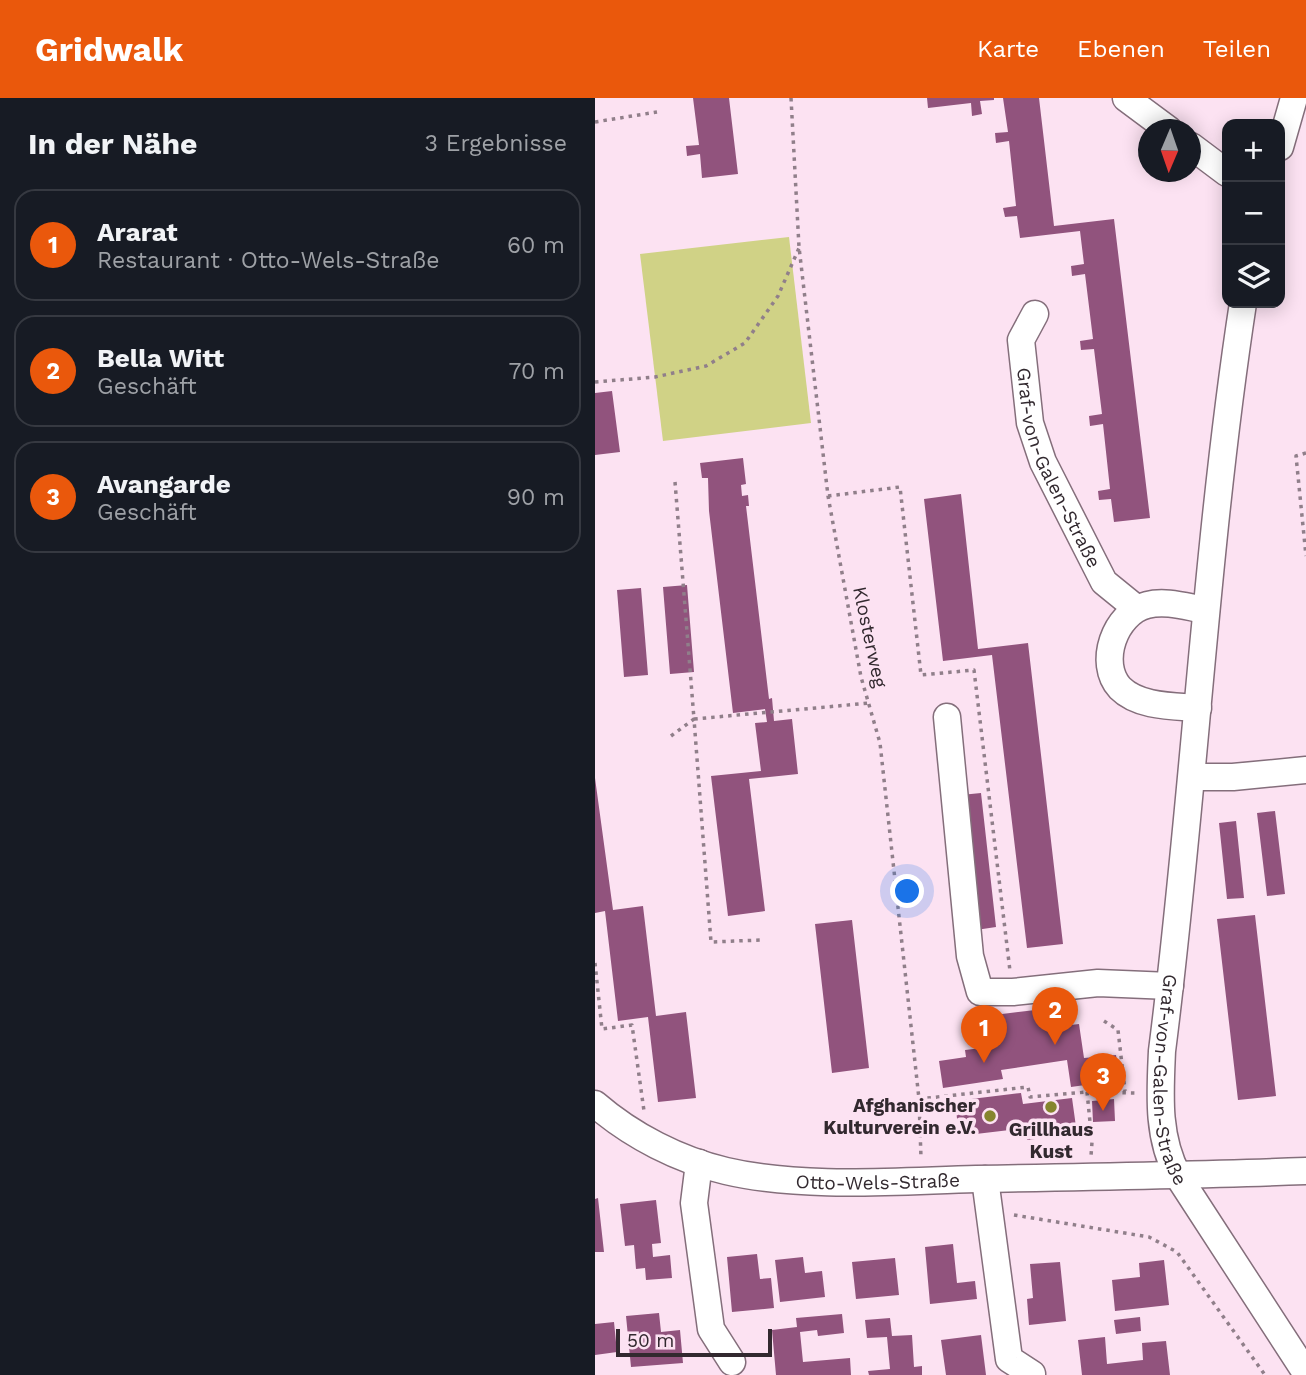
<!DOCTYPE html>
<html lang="de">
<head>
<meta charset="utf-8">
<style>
  :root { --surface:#171b24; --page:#20242c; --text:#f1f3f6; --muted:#9ea1a6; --line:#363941; --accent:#ea580c }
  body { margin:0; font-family:"Work Sans",sans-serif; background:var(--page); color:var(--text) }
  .controls { position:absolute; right:21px; top:21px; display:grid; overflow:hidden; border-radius:14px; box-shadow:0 4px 18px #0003 }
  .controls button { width:63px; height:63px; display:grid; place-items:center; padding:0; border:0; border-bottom:2px solid var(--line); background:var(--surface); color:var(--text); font:35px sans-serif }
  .compass { position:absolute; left:543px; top:21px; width:63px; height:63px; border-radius:50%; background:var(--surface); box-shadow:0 4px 18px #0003; rotate:182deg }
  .scale { position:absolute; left:21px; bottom:18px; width:156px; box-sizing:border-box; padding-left:7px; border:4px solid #32292f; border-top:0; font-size:19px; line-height:24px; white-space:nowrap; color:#32292f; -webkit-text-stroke:5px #fce2f2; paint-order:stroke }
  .you { position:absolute; left:313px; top:794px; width:24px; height:24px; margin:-18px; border:5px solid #fff; border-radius:50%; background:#1a73e8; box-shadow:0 0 0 10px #1a73e833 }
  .badge { display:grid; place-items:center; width:46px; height:46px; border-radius:50%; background:var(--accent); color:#fff; font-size:23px; font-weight:700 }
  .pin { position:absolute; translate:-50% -58px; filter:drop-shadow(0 2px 4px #0008) }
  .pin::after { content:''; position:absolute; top:37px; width:24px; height:21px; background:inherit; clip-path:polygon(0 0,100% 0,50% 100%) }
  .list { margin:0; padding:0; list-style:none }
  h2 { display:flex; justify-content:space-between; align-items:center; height:91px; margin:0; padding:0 28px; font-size:30px }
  h2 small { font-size:23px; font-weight:400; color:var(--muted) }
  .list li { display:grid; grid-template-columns:46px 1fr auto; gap:21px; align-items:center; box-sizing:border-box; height:112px; margin:0 14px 14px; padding:0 14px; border:2px solid var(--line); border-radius:21px }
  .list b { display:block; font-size:26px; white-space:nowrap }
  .list p { margin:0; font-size:23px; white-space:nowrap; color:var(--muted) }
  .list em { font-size:23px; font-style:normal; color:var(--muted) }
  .icon { flex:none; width:38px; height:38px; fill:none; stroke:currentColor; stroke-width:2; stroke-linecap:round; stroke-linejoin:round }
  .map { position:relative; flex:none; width:711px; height:1277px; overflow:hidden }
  header { display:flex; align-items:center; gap:42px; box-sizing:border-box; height:98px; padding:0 35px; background:var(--accent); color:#fff }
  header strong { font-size:33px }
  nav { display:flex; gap:38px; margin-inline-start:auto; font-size:24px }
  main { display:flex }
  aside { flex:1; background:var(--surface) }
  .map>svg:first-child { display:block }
  .green { fill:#d0d286 }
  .building { fill:#91537d }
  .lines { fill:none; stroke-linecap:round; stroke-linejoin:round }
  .minor-casing { stroke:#846e7b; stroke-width:29 }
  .path { stroke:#907f8a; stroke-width:3.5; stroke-dasharray:3.5 5; stroke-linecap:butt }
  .minor { stroke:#fff; stroke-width:26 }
  .poi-dot { fill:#85852e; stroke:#fce2f2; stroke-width:2.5 }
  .labels { text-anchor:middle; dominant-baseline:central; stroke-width:7; stroke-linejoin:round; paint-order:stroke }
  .street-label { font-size:19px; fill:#32292f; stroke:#fce2f2 }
  .poi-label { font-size:19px; font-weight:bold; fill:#32292f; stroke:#fce2f2; text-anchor:end }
</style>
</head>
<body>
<header>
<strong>Gridwalk</strong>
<nav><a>Karte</a><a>Ebenen</a><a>Teilen</a></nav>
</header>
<main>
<aside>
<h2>In der Nähe<small>3 Ergebnisse</small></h2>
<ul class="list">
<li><span class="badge">1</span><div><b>Ararat</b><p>Restaurant · Otto-Wels-Straße</p></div><em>60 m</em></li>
<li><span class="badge">2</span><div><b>Bella Witt</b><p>Geschäft</p></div><em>70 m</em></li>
<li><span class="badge">3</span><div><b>Avangarde</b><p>Geschäft</p></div><em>90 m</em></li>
</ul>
</aside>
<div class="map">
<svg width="711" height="1277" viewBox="0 0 711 1277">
  <rect width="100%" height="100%" fill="#fce2f2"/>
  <path class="green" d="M194,139L216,325L68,343L45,156Z"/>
  <path class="building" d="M98,0H134L143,76L107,80L105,56L92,58L91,48L104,47Z
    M332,0H399V2L385,3L387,16L377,18L376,5L333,10Z
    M408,0H444L459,128L519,121L555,420L519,424L516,401L504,402L503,393L515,391L508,326L495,328L494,318L507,316L499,251L486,252L485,243L498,241L490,176L477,178L476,168L489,166L485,133L425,140L422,118L410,119L408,110L421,108L414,43L401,45L400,35L413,34Z
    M17,293L25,354L0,357V295Z
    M148,360L151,386L146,387L147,398L153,397L154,408H151L174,601L177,600L179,623L197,621L203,676L154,681L170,813L133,818L116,678L166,673L160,625L172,624L170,611L138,615L114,413L113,380H107L105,365Z
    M366,396L383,551L433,545L468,846L432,850L397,557L348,563L329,401Z
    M92,487L99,574L75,576L68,489Z
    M46,490L53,577L29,579L22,492Z
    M0,680L18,812L48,808L61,918L91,914L101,1000L63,1004L53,919L23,923L10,813L0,815Z
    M386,695L401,829L381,832L366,697Z
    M680,713L690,796L672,798L662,715Z
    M641,723L649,800L632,801L624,725Z
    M660,817L681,998L643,1002L622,821Z
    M257,822L274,970L237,975L220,826Z
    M449,911L451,930L484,926L489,960L521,957L525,982L476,989L472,962L406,972L408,981L348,990L344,963L371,959L370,952L403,948L399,917Z
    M426,995L428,1006L477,1000L482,1036L432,1042L431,1030L364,1038L360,1003Z
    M519,1001L520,1023L498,1024L497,1003Z
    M3,1100L9,1154H0V1101Z
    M61,1102L66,1145L57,1146L58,1159L75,1157L77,1180L51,1182L50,1170L41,1171L39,1147L30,1148L25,1106Z
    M358,1146L362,1185L380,1183L382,1201L335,1206L330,1149Z
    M162,1156L165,1181L176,1180L179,1210L137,1214L132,1159Z
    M208,1159L210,1175L227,1173L230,1199L185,1204L180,1162Z
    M300,1160L304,1197L261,1201L257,1164Z
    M569,1162L574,1207L520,1213L517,1182L545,1179L544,1165Z
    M465,1164L471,1223L434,1227L432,1201L438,1200L435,1166Z
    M64,1215L66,1234L85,1232L88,1265L36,1269L31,1218Z
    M247,1216L249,1235L223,1238L222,1232L205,1234L208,1264L255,1260L256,1277H181L177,1232L202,1229L201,1220Z
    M545,1219L546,1233L521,1236L519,1222Z
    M295,1220L297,1238L317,1237L319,1269L327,1268V1277H274L273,1273L295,1271L292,1239L272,1240L270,1222Z
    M19,1224L22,1254L0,1257V1226Z
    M386,1237L391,1277H351L346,1242Z
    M510,1239L512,1266L548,1262L547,1245L571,1243L575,1277H487L483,1242Z"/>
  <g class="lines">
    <g class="minor-casing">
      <g id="minor">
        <path d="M531,0L574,32"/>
        <path d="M596,48L632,75"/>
        <path d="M685,49L699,0"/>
        <path id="s1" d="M648,205C610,453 599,704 567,953C565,997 562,1039 583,1078L711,1275"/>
        <path id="s2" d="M440,216L426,242L435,325L448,364L509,484L541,510"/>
        <path d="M603,610C578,608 544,609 525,590C502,565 520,515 552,507C571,502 592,509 611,512"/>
        <path d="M352,619L375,858L385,894H418L503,885L575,888"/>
        <path d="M597,679H638L711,672"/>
        <path id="s3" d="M0,1006C37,1038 84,1062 131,1073C208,1091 302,1083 381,1081C491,1079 601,1077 711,1073"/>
        <path d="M104,1065L99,1105L116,1231L137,1264"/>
        <path d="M390,1081L414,1261L437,1276"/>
      </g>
    </g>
    <path class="path" d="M196,0L204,149L233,398L266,579L285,645L324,1001L326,1060
      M0,24L62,14
      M0,284L60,279L111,268L150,245L183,198L204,150
      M711,355L701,358L711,458
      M80,384L99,621L275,605
      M233,398L305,389L326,577L379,572L415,873
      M76,638L99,621L116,844L166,842
      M0,865L7,931L37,927L49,1013
      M509,923L523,932L530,993
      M492,994L497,1044L496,1058
      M324,1001L433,989L435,999L492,994L542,995
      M419,1117L554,1139L582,1154L670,1277"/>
    <use href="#minor" class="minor"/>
  </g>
  <g class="poi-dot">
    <circle cx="456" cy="1009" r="7"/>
    <circle cx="395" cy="1018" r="7"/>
  </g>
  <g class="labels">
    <g class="street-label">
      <text stroke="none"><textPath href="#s2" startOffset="164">Graf-von-Galen-Straße</textPath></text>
      <text transform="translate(275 539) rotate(78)">Klosterweg</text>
      <text stroke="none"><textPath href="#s1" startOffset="782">Graf-von-Galen-Straße</textPath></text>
      <text stroke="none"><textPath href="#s3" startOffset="301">Otto-Wels-Straße</textPath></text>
    </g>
    <g class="poi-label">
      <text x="381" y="1007">Afghanischer<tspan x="381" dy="22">Kulturverein e.V.</tspan></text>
      <text x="456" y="1031" text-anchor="middle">Grillhaus<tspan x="456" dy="22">Kust</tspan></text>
    </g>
  </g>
</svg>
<div class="controls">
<button>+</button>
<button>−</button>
<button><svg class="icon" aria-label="layers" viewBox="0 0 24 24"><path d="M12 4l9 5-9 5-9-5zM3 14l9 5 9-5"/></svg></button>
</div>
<svg class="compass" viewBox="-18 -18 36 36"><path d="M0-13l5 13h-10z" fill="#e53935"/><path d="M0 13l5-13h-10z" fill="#9ea1a6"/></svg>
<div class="scale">50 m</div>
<div class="you"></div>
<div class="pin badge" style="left:389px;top:965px">1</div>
<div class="pin badge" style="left:460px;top:947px">2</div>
<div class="pin badge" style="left:508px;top:1013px">3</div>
</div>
</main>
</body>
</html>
